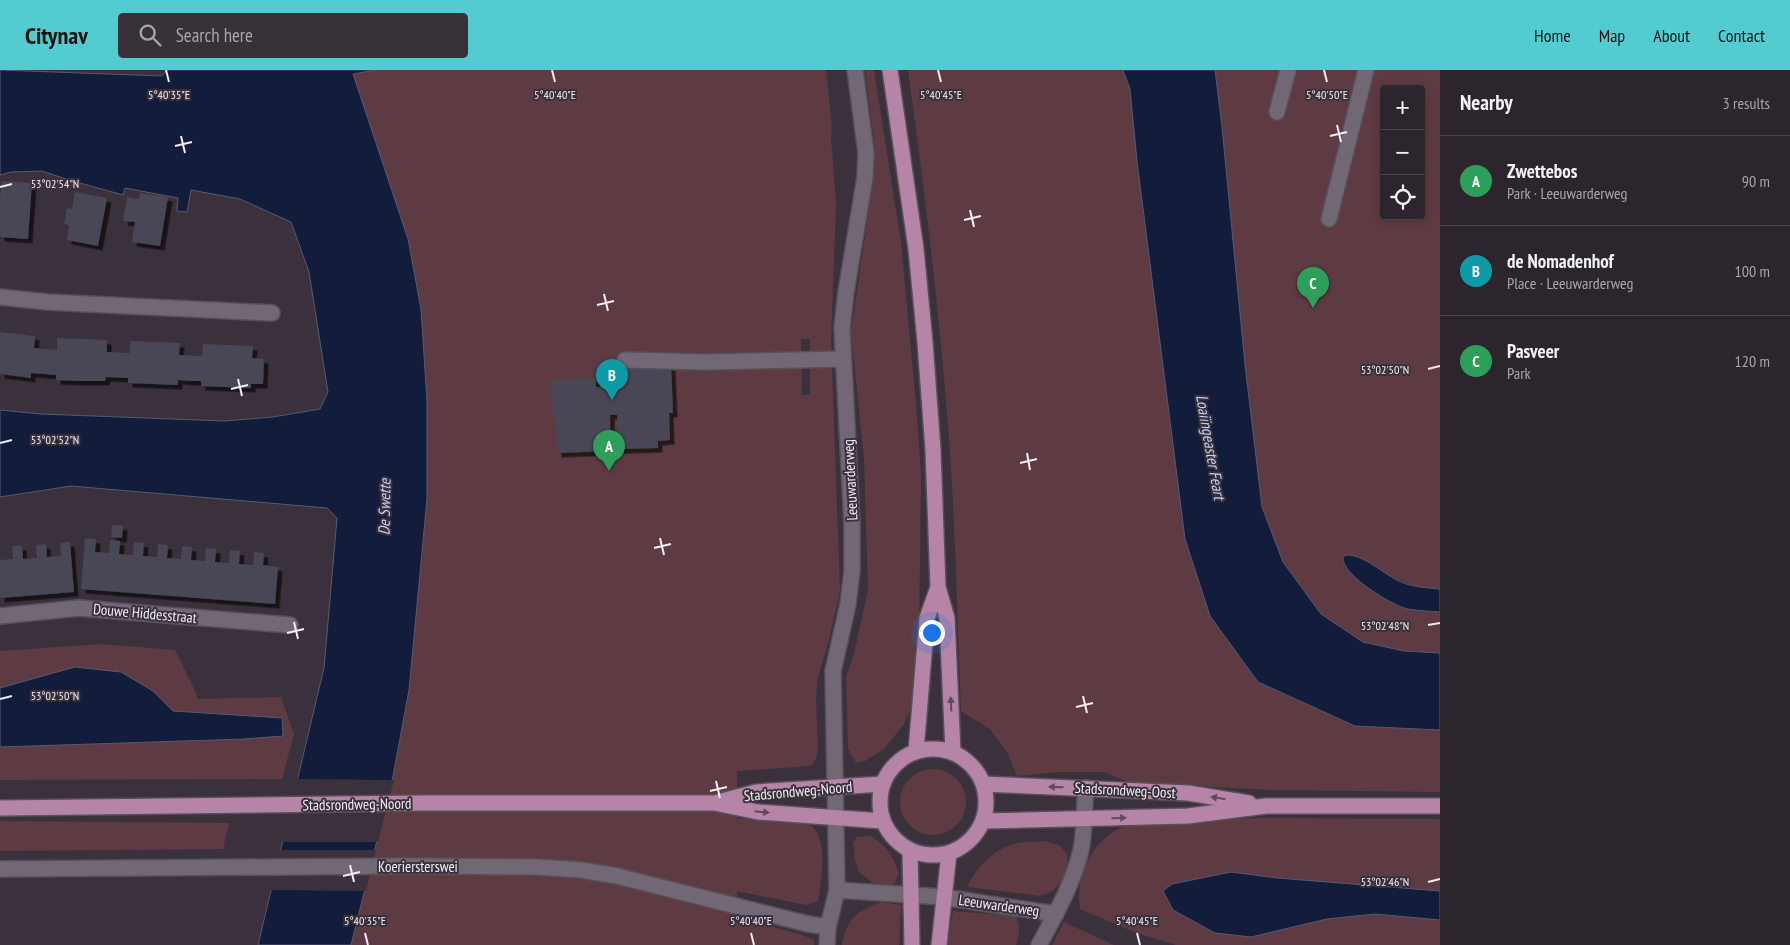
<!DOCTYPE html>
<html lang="en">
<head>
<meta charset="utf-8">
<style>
  :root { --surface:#2c252e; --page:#38313a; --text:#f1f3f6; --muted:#a6a5aa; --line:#48424a; --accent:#52ccd1 }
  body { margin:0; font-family:"PT Sans Narrow",sans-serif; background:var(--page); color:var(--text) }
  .controls { position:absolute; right:15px; top:15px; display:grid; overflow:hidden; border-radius:5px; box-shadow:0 2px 12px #0003 }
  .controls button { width:45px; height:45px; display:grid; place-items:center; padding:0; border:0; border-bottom:1px solid var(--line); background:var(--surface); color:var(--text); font:25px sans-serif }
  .you { position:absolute; left:931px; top:562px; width:18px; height:18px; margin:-12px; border:4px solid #fff; border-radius:50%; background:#1a73e8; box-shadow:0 0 0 8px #1a73e833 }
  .badge { display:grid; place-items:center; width:32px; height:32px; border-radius:50%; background:var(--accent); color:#fff; font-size:16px; font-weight:700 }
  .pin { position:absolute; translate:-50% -41px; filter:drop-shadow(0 1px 2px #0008) }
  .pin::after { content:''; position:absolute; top:26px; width:18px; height:15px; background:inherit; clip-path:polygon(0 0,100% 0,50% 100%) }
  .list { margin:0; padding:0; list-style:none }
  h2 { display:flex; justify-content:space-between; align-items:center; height:65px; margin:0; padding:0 20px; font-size:21px }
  h2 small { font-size:16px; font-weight:400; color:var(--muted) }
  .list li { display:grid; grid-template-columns:32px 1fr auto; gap:15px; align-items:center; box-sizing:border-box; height:90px; padding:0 20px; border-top:1px solid var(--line) }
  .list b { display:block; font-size:19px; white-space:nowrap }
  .list p { margin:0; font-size:16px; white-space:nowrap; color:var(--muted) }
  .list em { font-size:16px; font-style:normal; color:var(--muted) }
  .icon { flex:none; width:28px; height:28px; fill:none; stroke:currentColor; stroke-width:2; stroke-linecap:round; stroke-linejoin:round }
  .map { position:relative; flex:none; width:1440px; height:875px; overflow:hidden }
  header { display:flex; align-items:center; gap:30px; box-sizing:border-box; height:70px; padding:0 25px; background:var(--accent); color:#111 }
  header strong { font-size:24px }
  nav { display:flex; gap:28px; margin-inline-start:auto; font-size:18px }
  .search { width:350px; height:45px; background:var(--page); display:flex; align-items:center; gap:12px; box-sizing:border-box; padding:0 18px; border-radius:5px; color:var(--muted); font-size:19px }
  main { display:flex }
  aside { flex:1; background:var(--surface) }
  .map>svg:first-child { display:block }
  .green { fill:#5e3b43; fill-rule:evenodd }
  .water { fill:#141c3b; stroke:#565a72 }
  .pier { fill:#3a313d }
  .building { fill:#494655; filter:url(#shadow) }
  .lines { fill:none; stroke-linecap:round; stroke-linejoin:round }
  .minor-casing { stroke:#57505a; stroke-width:18 }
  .major-casing { stroke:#57505a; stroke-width:18 }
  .minor { stroke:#726875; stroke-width:15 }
  .major { stroke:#b584a6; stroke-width:15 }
  .oneway { fill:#5f4a5c }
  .ticks { fill:none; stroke:#f1ecf3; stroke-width:2 }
  .labels { text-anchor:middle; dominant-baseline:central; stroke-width:4; stroke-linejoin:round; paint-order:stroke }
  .street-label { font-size:15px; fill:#f1ecf3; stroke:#3a313d }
  .water-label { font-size:16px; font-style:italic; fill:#c1cef4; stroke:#3a313d }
  .ticks-label { font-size:12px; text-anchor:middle; fill:#f1ecf3; stroke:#3a313d; stroke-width:4; stroke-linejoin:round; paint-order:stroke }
</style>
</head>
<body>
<header>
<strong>Citynav</strong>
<div class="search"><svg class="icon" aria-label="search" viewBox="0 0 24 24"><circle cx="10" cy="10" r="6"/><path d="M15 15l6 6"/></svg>Search here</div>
<nav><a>Home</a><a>Map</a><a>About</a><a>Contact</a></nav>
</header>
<main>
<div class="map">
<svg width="1440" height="875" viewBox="0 0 1440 875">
  <defs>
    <filter id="shadow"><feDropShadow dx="4.5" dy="4.5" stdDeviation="0" flood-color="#0009"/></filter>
  </defs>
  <rect width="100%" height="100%" fill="#3a313d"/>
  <path class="green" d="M346,0H826L832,58L831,67L836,134L831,271L840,521L829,570L817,611L816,630L818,680L816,688L811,696L737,701V749C757,748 793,744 811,756C829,768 821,812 818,831L806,835L737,821V848L800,864L814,870V875H344ZM801,269H810V325H802Z
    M865,0H874L901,173L916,334L921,405L919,562L914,621L910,641L904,654L884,679L865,691L856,693L848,678L846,607L854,584L868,520L864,388L851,262L874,104L875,83L873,63Z
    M908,0H1123L1130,19L1137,91L1185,469L1210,546L1258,612L1355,656L1440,660V722L1272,720L1190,716L1128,712L1104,702H1060L1017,706L1008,684L990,659L961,641C957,538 955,434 946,331C937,220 923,110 908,0Z
    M1215,0H1440V519C1419,518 1404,513 1385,504L1386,528L1406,539L1440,542V583L1404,581L1363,572L1321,544L1283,492L1262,437L1245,295L1222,57ZM1384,19H1421V146H1384Z
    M101,574L175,580L197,625V629L281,627L294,664L282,709L0,710V677L244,669L282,648L173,641L153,621L75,597L0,618V581Z
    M900 732a33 33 0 1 1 66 0a33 33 0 1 1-66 0Z
    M1265,748L1440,749V821L1277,808L1231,802L1327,849L1375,844L1440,850V875H1176L1137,863L1080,839C1075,799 1095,765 1134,752C1144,749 1158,751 1169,751C1201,750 1233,749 1265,748Z
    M0,751L229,753L223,779L0,781Z
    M871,766C887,777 893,785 899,804L894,814L886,817L873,813L859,802L855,790L853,773L857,767Z
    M1044,771L1059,775L1067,784L1068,796L1063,810L1052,821L1040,826L967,817C975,800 990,783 1008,776C1019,771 1032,772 1044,771Z
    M881,832L901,835L899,875H842C847,847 857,842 881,832Z
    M953,841L1016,846C1021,857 1019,864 1016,875H947Z
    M1064,852L1114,875H1052Z"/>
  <path class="water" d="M0,0L162,6L167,0H376L353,4L408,169L421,239L427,331V429L409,620L393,706L351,875H258L324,598L337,448L327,438L71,416L0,427V340L41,344L224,351L273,347L320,339L328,322L309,202L291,152L240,129L191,120L187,142L177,141L178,128L125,118L123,125L66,109L42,101L11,102L0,105Z
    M1123,0H1215L1222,57L1245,295L1262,437L1283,492L1321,544L1363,572L1404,581L1440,583V660L1355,656L1258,612L1210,546L1185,469L1137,91L1130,19Z
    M1346,485C1364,484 1384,505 1401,512C1413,517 1427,518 1440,519V542C1430,541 1419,541 1408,539C1393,536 1341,505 1343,487Z
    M75,597L121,602L153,621L173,641L282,648L283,666L244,669L0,677V618Z
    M1231,802L1277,808L1440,821V850L1375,844L1327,849L1251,867L1215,863L1173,840L1163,821L1172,814Z"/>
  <path class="pier" d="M295,709L394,710L378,772H280Z
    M278,780H376L366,821L269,820Z"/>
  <path class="building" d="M2,111L32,113L28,169L0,167V127Z
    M75,122L107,128L98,176L67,170L69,155L64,154L67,138L72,139Z
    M140,123L168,127L160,176L132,172L135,152L123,151L127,127L139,129Z
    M0,262L35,266L34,278L45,279L57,280V268L107,270V282L130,283V271L180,273L179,285L202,286L203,274L253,276L252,288L264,289L263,314H251V318L201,316V311H190L178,310V315L128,313V308L106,307L105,311H80L56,310V305L31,303V308L0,304Z
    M671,296L673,343H669L670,370L658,371V378L619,379L617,345H610L611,381L557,383L556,347H553L551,310L596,308V317L628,316L627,298Z
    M112,455L123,456L122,468L111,467Z
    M85,468L96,469L95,482L109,483L110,470L120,471L119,484L133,485L134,472L144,473L143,486L157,487L158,474L168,475L167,488L181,489L182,476L192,477L191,490L205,491L206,478L216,479L215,492L229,493L230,480L240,481L239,494L253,495L254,482L264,483L263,495L278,497L275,534L81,519Z
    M70,472L74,522L0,528V490L13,489L12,476H22L23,489L37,488L36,475L46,474L47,487L61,486L60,473Z"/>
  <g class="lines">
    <g class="minor-casing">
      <path id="minor" d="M1277,42L1288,0
        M1329,149L1366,0
        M0,227L47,232L272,243
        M625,290L706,292L843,289
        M0,546L79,538L290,555
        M0,799L409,796L536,797L581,800L617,806L808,854L828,857
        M837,820L943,827L1056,844
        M827,875L828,857L837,820L833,601L848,534L852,501V454L842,258L846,222L865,107L866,83L855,0
        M1039,875C1055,845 1073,814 1081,780C1085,761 1084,737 1086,718"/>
    </g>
    <g class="major-casing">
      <path id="major" d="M890,0L916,179L925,272L933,380L938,517L947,548L953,682
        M880 732a53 53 0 1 1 106 0a53 53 0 1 1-106 0Z
        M916,681L927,548L938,517
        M983,714L1188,723L1249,733
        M718,732L756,722L882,714
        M0,738L423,733H714L758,742L882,751
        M983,751L1188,746L1266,736H1440
        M910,781L912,875
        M939,875L949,783"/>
    </g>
    <use href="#minor" class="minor"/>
    <use href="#major" class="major"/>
  </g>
  <defs><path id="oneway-solid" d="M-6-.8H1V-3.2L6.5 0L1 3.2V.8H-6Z" transform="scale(1.25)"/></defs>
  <g class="oneway">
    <use href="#oneway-solid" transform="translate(951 634) rotate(-93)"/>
    <use href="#oneway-solid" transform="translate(1056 717) rotate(-178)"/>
    <use href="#oneway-solid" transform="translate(1218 728) rotate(-171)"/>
    <use href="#oneway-solid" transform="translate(762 742) rotate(6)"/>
    <use href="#oneway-solid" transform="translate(1119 748) rotate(-1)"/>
  </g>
  <path class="ticks" d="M166,0L169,12M552,0L555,12M938,0L941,12M1324,0L1327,12M1337,55L1341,72M181,66L185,83M1330,66L1347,62M175,76L192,72M0,117L12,114M970,140L974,157M964,150L981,146M604,224L608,241M597,235L614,231M1428,299L1440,296M238,309L242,326M231,319L248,315M0,373L12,370M1027,383L1030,400M1020,393L1037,389M660,468L664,485M654,478L671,474M294,552L298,569M1428,555L1440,553M287,563L304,559M1083,626L1087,643M0,629L12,626M1076,637L1093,633M716,711L720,728M710,721L727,717M350,795L354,812M343,806L360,802M1428,812L1440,809M365,863L368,875M751,863L754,875M1137,863L1140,875"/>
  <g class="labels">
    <g class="street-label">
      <text transform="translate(850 410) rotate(-93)">Leeuwarderweg</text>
      <text transform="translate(145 543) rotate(5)">Douwe Hiddesstraat</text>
      <text transform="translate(1125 720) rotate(3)">Stadsrondweg-Oost</text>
      <text transform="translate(798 721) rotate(-5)">Stadsrondweg-Noord</text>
      <text transform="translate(357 734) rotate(-1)">Stadsrondweg-Noord</text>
      <text x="418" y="796">Koeriersterswei</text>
      <text transform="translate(999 835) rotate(8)">Leeuwarderweg</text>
    </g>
    <g class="water-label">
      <text transform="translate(1211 377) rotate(80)">Loaiïngeaster Feart</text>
      <text transform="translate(384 437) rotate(-89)">De Swette</text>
    </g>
  </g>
  <g class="ticks-label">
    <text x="169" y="29">5°40'35"E</text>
    <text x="555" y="29">5°40'40"E</text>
    <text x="941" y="29">5°40'45"E</text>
    <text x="1327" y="29">5°40'50"E</text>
    <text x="55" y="118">53°02'54"N</text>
    <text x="1385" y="304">53°02'50"N</text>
    <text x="55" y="374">53°02'52"N</text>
    <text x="1385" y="560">53°02'48"N</text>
    <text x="55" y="630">53°02'50"N</text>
    <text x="1385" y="816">53°02'46"N</text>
    <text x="365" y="855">5°40'35"E</text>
    <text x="751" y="855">5°40'40"E</text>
    <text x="1137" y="855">5°40'45"E</text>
  </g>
</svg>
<div class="controls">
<button>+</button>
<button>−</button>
<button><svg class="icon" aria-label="locate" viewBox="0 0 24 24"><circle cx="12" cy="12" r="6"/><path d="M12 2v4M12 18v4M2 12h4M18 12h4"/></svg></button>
</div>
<div class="you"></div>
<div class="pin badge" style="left:609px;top:401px;background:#2e9e5b">A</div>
<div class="pin badge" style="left:612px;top:330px;background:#0f9aa8">B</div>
<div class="pin badge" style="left:1313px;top:238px;background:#2e9e5b">C</div>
</div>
<aside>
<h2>Nearby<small>3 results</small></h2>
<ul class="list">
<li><span class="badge" style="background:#2e9e5b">A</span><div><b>Zwettebos</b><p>Park · Leeuwarderweg</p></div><em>90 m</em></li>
<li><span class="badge" style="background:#0f9aa8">B</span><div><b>de Nomadenhof</b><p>Place · Leeuwarderweg</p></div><em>100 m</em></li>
<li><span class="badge" style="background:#2e9e5b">C</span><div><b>Pasveer</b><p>Park</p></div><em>120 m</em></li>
</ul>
</aside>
</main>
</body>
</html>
